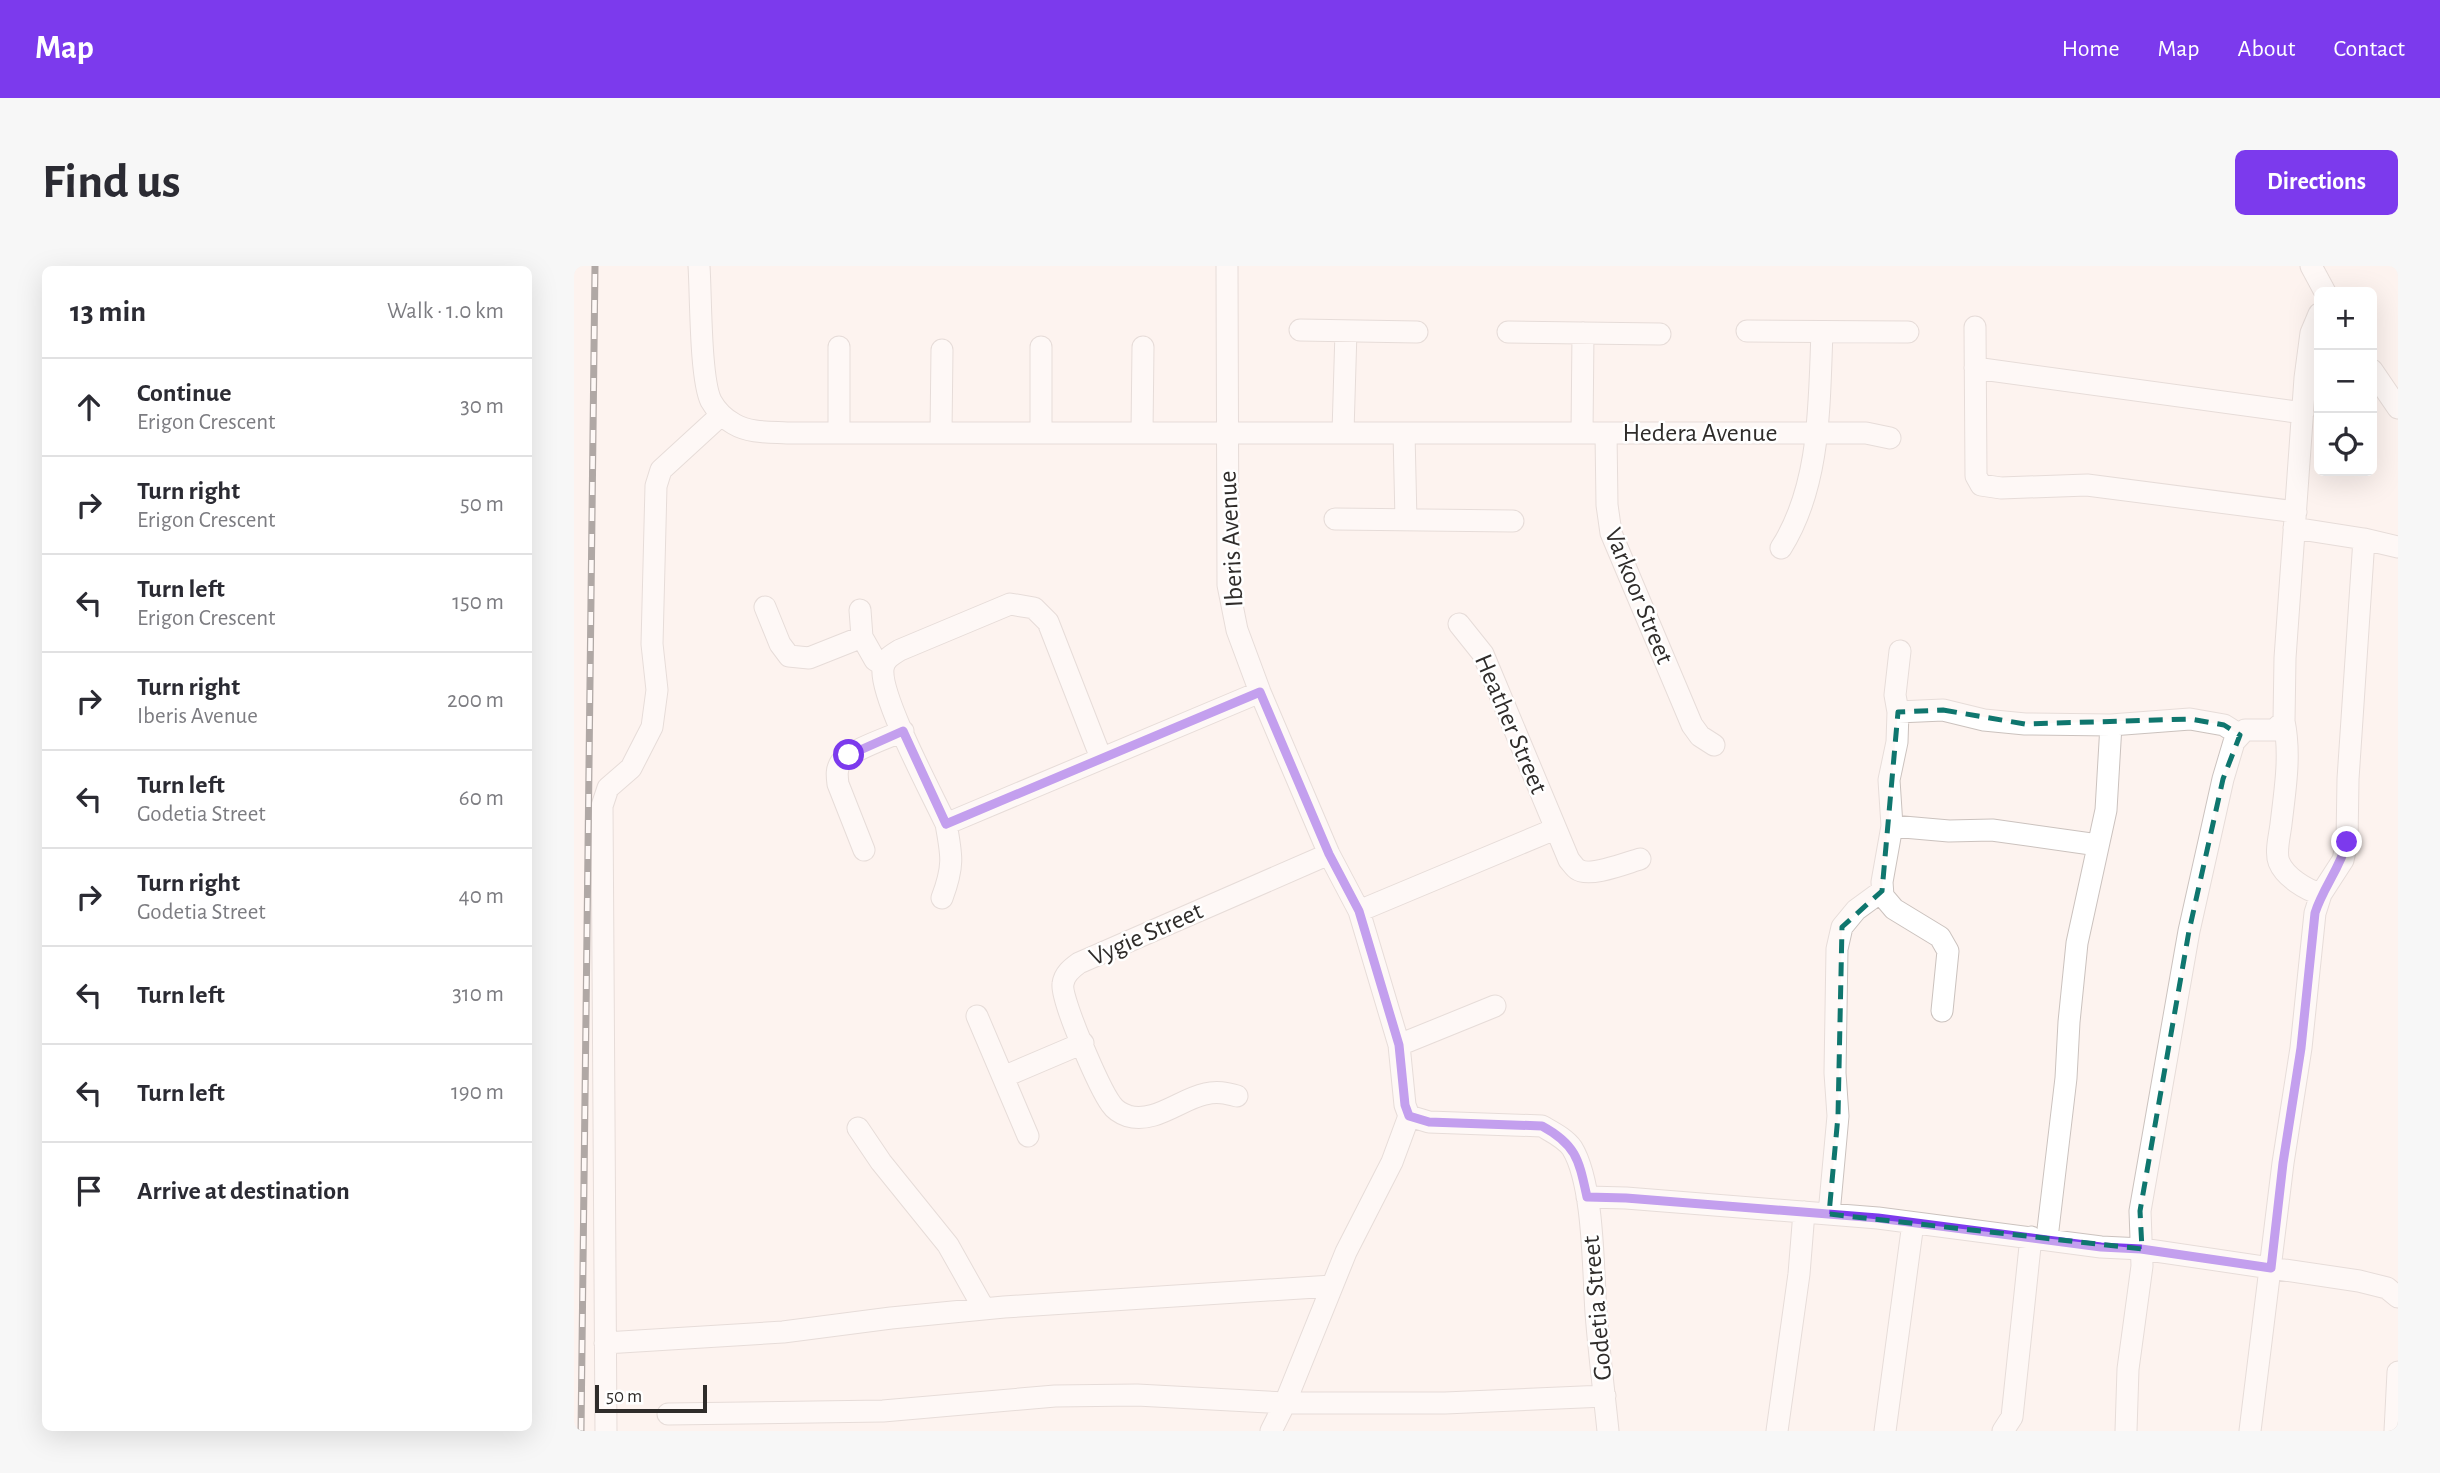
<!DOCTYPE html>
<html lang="en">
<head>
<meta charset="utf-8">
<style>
  :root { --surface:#fff; --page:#f7f7f7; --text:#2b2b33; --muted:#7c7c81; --line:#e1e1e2; --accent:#7c3aed }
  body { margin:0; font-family:"Alegreya Sans",sans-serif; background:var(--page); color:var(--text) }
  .controls { position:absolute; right:21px; top:21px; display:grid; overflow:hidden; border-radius:10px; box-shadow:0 7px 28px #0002 }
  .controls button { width:63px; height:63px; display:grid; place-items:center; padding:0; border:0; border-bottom:2px solid var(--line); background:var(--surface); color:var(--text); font:35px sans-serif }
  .scale { position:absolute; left:21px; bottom:18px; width:112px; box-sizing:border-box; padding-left:7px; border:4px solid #2f2c2a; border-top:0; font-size:19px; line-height:24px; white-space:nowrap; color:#2f2c2a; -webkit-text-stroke:5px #fff; paint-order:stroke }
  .stop { position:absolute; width:21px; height:21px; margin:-16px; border:5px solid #7c3aed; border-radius:50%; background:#fff }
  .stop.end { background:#7c3aed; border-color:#fff; box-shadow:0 2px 7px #0008 }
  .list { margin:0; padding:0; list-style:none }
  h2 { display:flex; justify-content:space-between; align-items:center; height:91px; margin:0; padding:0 28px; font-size:30px }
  h2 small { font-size:23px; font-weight:400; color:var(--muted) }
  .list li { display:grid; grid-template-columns:46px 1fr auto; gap:21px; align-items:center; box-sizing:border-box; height:98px; padding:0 28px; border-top:2px solid var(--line) }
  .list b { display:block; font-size:26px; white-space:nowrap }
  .list p { margin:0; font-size:23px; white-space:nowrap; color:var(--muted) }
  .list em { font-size:23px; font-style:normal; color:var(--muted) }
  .icon { flex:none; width:38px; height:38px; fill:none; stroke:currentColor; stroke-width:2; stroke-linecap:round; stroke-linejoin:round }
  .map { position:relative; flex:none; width:1824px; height:1165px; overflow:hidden; border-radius:10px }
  header { display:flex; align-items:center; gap:42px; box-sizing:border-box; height:98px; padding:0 35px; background:var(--accent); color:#fff }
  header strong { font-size:33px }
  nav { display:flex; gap:38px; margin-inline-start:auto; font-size:24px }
  .intro { display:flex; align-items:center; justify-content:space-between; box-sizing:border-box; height:168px; padding:0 42px }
  h1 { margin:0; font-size:49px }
  .button { padding:18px 32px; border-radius:10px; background:var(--accent); color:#fff; font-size:24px; font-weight:700 }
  main { display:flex; gap:42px; padding:0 42px }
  aside { flex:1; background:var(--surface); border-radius:10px; box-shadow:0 7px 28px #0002 }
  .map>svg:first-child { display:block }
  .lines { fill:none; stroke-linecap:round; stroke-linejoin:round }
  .minor-casing { stroke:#cbc2be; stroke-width:23 }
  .minor { stroke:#fff; stroke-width:21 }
  .rail-casing { stroke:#524e4c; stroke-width:7 }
  .rail { stroke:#fff; stroke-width:4.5; stroke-dasharray:13; stroke-linecap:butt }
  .route { stroke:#7c3aed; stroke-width:9 }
  .marked { fill:none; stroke:#0f766e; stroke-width:5; stroke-dasharray:14 9; stroke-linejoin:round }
  .labels { text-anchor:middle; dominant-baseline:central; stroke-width:5; stroke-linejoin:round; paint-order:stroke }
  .street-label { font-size:26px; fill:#2f2c2a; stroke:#fff }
</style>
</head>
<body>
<header>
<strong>Map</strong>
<nav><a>Home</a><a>Map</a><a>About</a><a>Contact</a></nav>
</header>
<div class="intro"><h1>Find us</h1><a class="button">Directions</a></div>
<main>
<aside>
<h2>13 min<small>Walk · 1.0 km</small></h2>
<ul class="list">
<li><svg class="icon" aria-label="ahead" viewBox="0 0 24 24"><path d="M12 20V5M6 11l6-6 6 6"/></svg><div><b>Continue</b><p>Erigon Crescent</p></div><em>30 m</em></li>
<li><svg class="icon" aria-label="right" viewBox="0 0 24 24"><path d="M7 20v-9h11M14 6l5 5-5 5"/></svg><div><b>Turn right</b><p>Erigon Crescent</p></div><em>50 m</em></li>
<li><svg class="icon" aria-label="left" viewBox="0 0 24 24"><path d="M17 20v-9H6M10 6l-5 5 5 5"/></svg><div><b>Turn left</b><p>Erigon Crescent</p></div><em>150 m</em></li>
<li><svg class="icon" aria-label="right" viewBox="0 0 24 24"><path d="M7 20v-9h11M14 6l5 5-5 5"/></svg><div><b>Turn right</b><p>Iberis Avenue</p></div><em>200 m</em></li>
<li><svg class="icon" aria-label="left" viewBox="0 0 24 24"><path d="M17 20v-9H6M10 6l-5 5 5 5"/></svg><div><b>Turn left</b><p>Godetia Street</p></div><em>60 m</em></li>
<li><svg class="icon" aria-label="right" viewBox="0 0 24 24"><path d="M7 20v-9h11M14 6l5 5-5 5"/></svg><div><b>Turn right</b><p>Godetia Street</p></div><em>40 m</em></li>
<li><svg class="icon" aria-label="left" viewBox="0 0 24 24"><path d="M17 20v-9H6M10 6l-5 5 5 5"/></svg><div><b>Turn left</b></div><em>310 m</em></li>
<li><svg class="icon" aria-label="left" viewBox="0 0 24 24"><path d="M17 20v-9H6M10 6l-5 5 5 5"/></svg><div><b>Turn left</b></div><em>190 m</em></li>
<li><svg class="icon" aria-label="arrive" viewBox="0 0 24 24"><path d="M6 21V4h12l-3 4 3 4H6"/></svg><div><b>Arrive at destination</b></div></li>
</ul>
</aside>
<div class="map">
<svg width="1824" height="1165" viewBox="0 0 1824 1165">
  <rect width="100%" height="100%" fill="#fdf3ef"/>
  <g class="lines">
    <g class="minor-casing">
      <path id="minor" d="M125,0C127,29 126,112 137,135C142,144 151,153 160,158C175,167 195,166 213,167H1292L1316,172
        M653,0L654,319L663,364L686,426L755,588L785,645L825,779L831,839L835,850
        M1737,0L1751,26
        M1401,61L1402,210L1407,219L1427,222L1513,219L1722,246
        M726,64L843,66
        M1173,65L1334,66
        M934,66L1086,68
        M265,81V166
        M467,81V166
        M1401,102L1729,147
        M1798,104L1824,142
        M367,166L368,84
        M568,166L569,81
        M769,166L772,65
        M830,167L832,254
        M1008,167L1009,67
        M1032,167L1033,239L1037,267L1118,459L1126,470L1140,479
        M761,253L939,255
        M1720,262L1790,273L1824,281
        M1207,282C1247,219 1245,138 1248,66
        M191,341L206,378L215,390L235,392L288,371L301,394L309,399
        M286,344L288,371
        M885,358L909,388L995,594C997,596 1001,602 1003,603C1015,612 1052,597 1066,593
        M1326,385L1321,429L1324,446L1323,476L1315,514L1318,560L1308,616L1309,630L1320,643L1366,671L1374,685L1368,745
        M1324,446L1369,444L1410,454L1451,458L1537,459L1616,453L1650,459L1666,469
        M1710,455C1717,489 1711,524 1707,558C1706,568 1701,586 1705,596C1711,611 1732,624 1747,628
        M527,492L474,356L460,342L436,338L326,384C318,389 310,393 309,403C306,431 358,528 372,558L686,426
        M1318,560L1375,565L1418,564L1524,579
        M290,584L264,518C263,510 262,503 267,496C277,484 313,472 329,465
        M368,632C380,600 378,590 372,558
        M785,645L981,563
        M403,750L454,870
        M825,779L921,740
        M429,811L509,777
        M663,830C652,827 643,825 631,828C607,833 580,858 554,850C548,848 541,844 537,838C526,823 486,733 489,718C490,708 498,702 505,697L755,588
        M835,850L855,856L968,860C978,866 991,872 998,882C1020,918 1019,1004 1022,1047C1025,1086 1030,1126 1034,1165
        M284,862L307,896L374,979L410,1043
        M1013,931L1052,932L1304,952L1527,981L1568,983L1785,1015L1813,1022L1824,1031
        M1255,948L1264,850L1261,807L1263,683L1268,661L1282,644L1308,625
        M1473,972L1492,812L1495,756L1503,677L1532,544L1537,459
        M31,1077L209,1066L317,1052L430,1041L758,1020
        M94,1148L309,1145L481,1130L563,1129L711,1137H871L1031,1130
        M32,1165L28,540L34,522L57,502L78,461L83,424L78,378L82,220L87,204L147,149
        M697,1165L711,1137L772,986L818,896L835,850
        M1203,1165L1225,1008L1230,946
        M1311,1165L1339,957
        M1429,1165L1438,1151L1457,971
        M1552,1165L1554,1103L1568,1000L1566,945L1588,819L1615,665L1649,513L1660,476L1671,464H1700L1710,455L1711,392L1731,112L1737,67L1745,48
        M1676,1165L1709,897L1727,782L1741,647L1747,628L1769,594L1773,576L1774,513L1790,273
        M1821,1165L1824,1106"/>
    </g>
    <use href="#minor" class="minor"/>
    <g class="rail-casing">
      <path id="rail" d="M7,1165L21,0"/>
    </g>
    <use href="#rail" class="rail"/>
  </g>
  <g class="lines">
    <path class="route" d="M275,489L329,465L372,558L686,426L755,588L785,645L825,779L831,839L835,850L855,856L968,860C1003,879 1005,895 1013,931L1052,932L1304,952L1527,981L1567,983L1697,1002L1709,897L1727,782L1741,647C1749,622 1766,602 1773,576"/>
  </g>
  <path d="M0 0H1824V1165H0ZM1369,444L1451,458L1616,453L1650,459L1666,469L1649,513L1615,665L1566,945L1568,983L1255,948L1264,850L1268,661L1308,625L1324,446Z" fill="#fdf3ef" fill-opacity=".55" fill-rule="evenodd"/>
  <path class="marked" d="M1369,444L1451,458L1616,453L1650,459L1666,469L1649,513L1615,665L1566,945L1568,983L1255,948L1264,850L1268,661L1308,625L1324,446Z"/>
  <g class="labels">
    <g class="street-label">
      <text x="1126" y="167">Hedera Avenue</text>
      <text transform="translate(657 273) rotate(-93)">Iberis Avenue</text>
      <text transform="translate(1065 330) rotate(68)">Varkoor Street</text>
      <text transform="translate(937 458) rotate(67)">Heather Street</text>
      <text transform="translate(572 668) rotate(-24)">Vygie Street</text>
      <text transform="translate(1023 1042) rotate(-95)">Godetia Street</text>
    </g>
  </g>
</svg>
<div class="controls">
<button>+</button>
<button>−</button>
<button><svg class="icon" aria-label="locate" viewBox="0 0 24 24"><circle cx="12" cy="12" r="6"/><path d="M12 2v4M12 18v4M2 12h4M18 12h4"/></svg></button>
</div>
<div class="scale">50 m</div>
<div class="stop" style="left:275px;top:489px"></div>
<div class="stop end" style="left:1773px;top:576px"></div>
</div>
</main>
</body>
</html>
